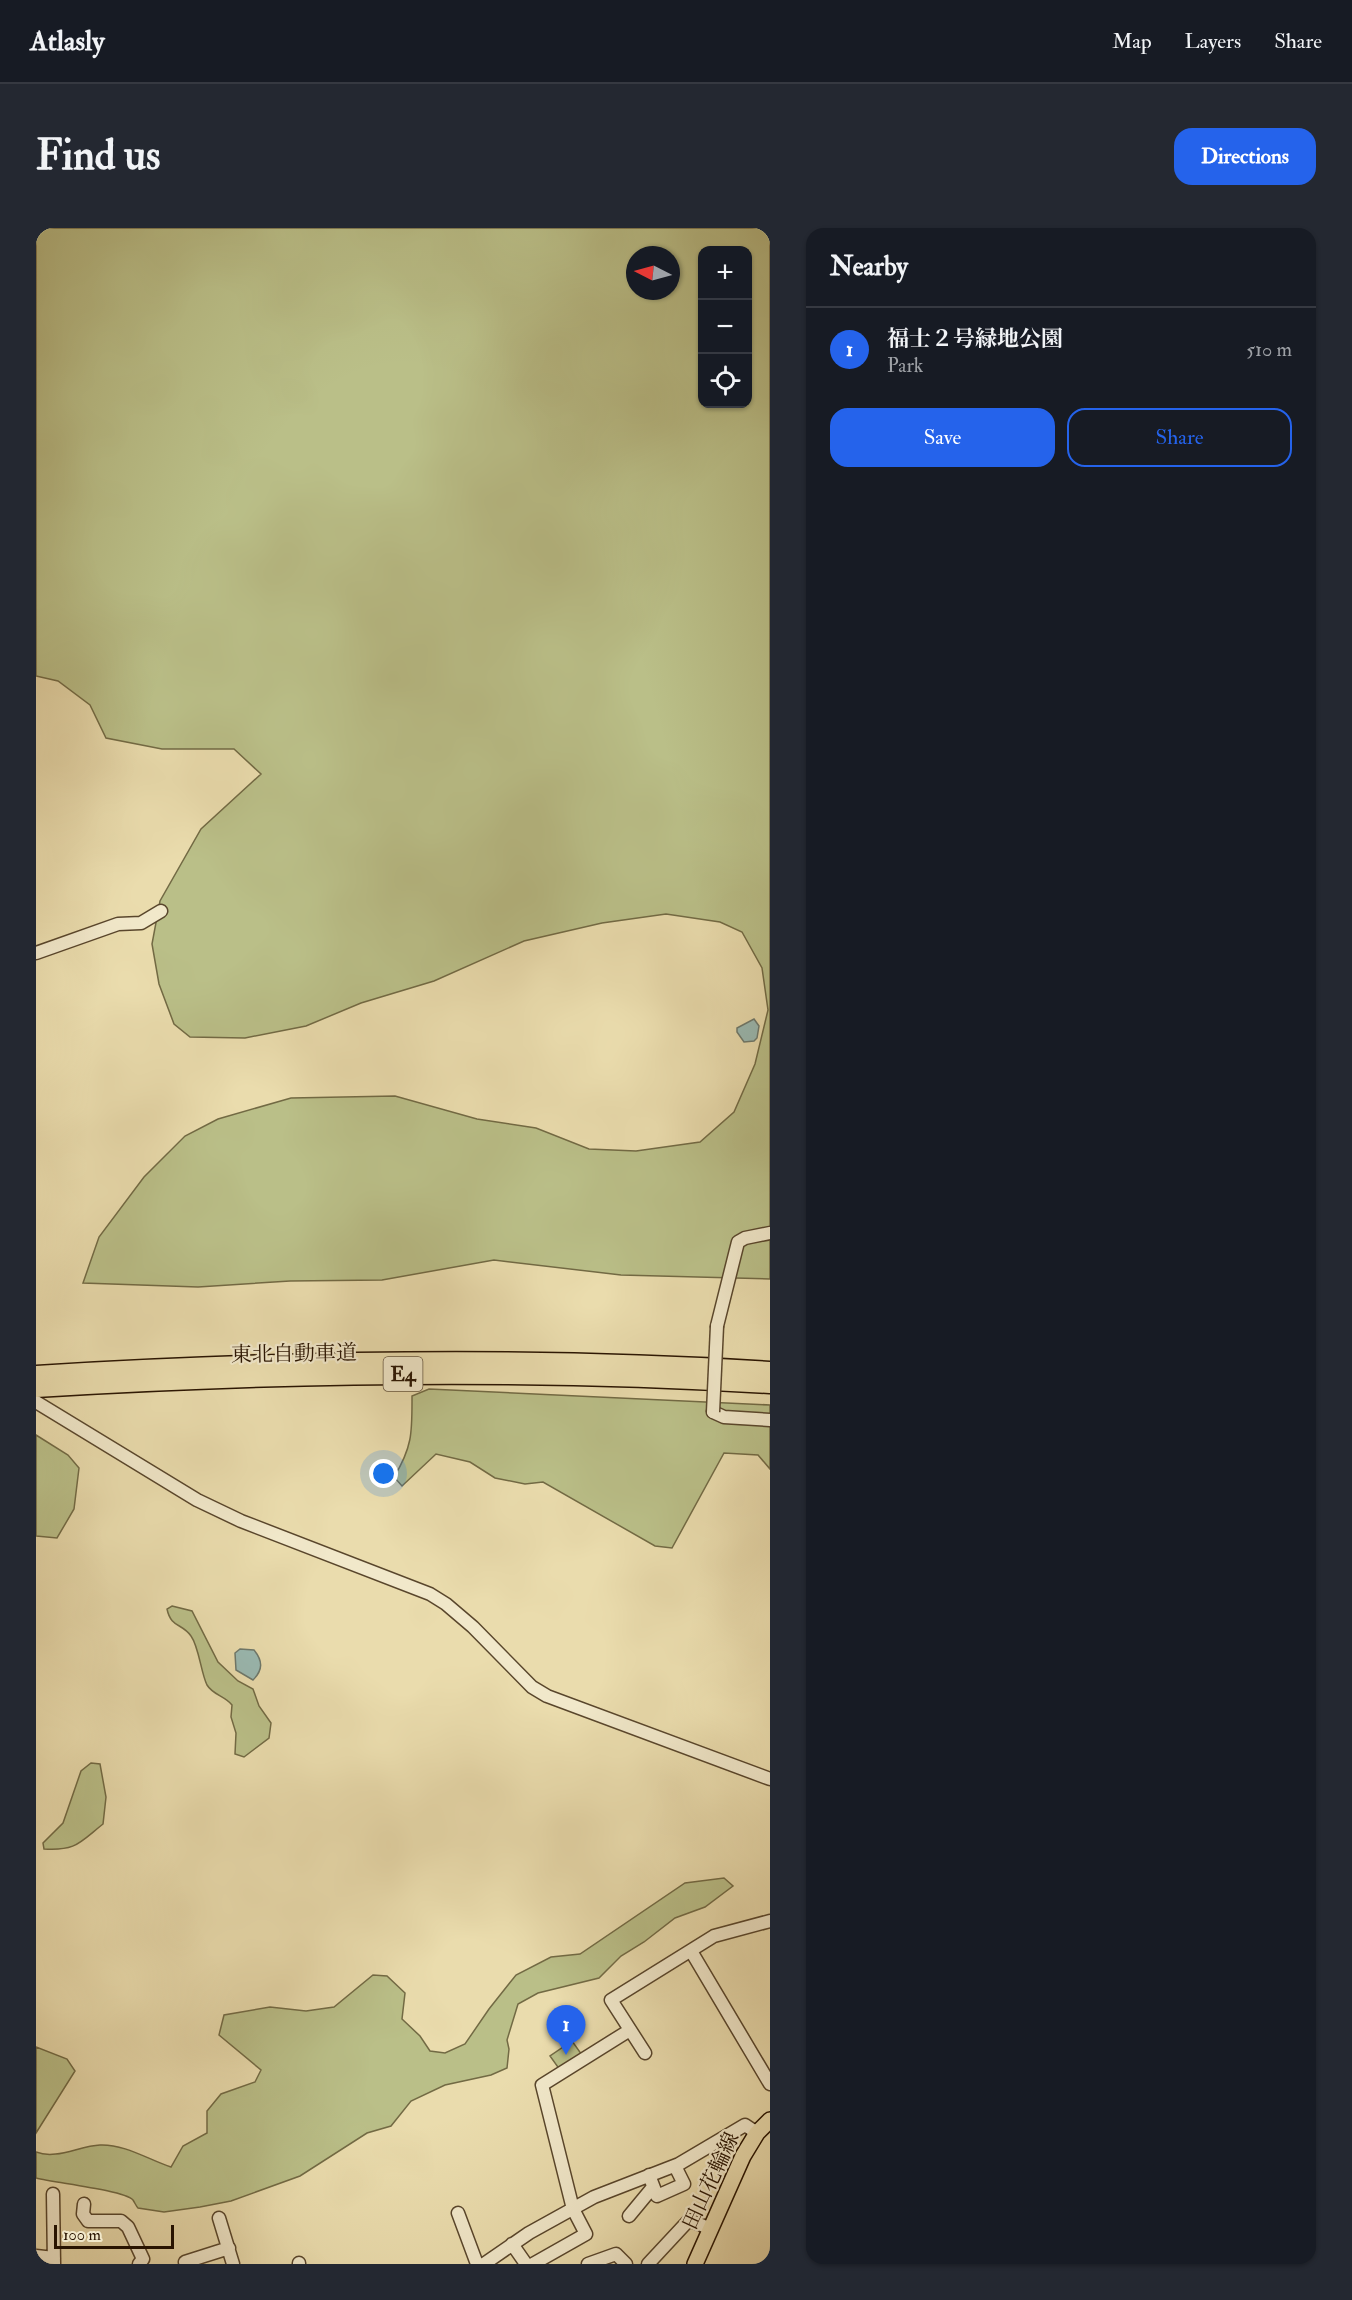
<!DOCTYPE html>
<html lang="en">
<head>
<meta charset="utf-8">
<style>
  :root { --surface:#171b24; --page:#242831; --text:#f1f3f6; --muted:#9ea1a6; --line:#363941; --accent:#2563eb }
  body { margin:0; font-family:"IM FELL Double Pica","Noto Serif JP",serif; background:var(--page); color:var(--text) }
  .controls { position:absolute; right:18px; top:18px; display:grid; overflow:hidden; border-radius:12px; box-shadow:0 2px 4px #0004 }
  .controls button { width:54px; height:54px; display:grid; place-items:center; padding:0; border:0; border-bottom:2px solid var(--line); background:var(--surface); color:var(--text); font:30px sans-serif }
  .compass { position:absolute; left:590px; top:18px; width:54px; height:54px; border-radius:50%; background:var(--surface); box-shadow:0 2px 4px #0004; rotate:276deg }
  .scale { position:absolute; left:18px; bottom:15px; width:120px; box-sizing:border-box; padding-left:6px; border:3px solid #291401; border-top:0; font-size:16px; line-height:21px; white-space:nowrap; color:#291401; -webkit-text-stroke:4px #f1e8ca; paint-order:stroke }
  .you { position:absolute; left:348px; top:1246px; width:21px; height:21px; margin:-15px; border:4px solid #fff; border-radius:50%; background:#1a73e8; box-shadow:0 0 0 9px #1a73e833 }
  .badge { display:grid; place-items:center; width:39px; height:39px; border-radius:50%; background:var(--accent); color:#fff; font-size:20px; font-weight:700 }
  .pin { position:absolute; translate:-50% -50px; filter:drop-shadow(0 2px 3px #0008) }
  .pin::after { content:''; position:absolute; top:32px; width:21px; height:18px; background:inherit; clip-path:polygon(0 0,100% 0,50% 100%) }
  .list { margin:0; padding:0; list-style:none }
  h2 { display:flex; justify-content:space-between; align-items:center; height:78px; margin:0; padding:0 24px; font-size:26px }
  h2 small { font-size:20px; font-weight:400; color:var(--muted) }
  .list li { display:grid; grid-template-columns:39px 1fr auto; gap:18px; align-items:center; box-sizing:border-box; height:84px; padding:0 24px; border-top:2px solid var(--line) }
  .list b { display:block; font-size:22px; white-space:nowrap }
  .list p { margin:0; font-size:20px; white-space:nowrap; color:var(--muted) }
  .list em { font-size:20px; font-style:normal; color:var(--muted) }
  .actions { display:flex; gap:12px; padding:18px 24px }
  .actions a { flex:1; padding:14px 0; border:2px solid var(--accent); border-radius:18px; text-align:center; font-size:21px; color:var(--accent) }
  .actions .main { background:var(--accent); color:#fff }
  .icon { flex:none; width:33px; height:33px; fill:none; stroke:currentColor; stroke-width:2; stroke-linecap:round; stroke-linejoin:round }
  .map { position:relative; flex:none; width:734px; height:2036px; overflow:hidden; border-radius:18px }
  header { display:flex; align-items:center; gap:36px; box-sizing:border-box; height:84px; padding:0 30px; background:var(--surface); border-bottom:2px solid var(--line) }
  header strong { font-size:28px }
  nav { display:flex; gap:33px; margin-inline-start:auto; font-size:21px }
  .intro { display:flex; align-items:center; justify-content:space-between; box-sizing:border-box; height:144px; padding:0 36px }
  h1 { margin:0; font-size:42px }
  .button { padding:15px 27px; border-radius:18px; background:var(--accent); color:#fff; font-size:21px; font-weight:700 }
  main { display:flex; gap:36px; padding:0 36px }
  aside { flex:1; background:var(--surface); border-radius:18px; box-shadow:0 2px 4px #0004 }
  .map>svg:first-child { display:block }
  .green { fill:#babf88; stroke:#726a44; stroke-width:1.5; fill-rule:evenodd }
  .water { fill:#9abab3; stroke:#6d786c; stroke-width:1.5 }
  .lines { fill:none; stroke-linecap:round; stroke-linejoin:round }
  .minor-casing { stroke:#59462c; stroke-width:15 }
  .major-casing { stroke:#291401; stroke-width:18 }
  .highway-casing { stroke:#291401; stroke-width:21 }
  .minor { stroke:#f1e8ca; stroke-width:12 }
  .major { stroke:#eadcad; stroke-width:15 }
  .highway { stroke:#eadcad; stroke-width:18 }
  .minor-bridge-casing { stroke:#59462c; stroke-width:15; stroke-linecap:butt }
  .minor-bridge { stroke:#f1e8ca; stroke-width:12 }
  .labels { text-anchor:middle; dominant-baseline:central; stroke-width:4.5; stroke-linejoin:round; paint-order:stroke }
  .shield { fill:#f1e8ca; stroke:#65543d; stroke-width:1.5 }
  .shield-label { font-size:20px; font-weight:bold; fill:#291401 }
  .street-label { font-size:21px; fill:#291401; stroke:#f1e8ca }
</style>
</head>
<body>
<header>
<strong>Atlasly</strong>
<nav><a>Map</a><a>Layers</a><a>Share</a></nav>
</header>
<div class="intro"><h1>Find us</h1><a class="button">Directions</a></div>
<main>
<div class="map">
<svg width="734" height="2036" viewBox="0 0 734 2036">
  <rect width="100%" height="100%" fill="#eadcad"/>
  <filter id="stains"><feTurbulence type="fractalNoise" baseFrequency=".00333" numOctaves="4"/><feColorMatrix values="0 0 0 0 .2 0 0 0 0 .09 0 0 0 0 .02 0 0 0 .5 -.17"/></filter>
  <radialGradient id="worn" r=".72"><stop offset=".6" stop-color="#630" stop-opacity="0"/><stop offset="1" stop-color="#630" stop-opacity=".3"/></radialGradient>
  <path class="green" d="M0,0H734V1051L585,1047L458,1032L346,1052L254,1053L162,1059L47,1055L63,1009L108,949L149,908L182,891L255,870L359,868L441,891L500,900L553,921L600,923L664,914L698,884L719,836L732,782L726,740L706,704L684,694L630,686L566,695L488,713L398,753L325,775L270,798L209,810L154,809L138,796L123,756L116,716L124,673L165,601L225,546L198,521H126L70,510L54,477L22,453L0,448ZM666,22H712V176H666ZM599,27H635V63H599Z
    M393,1161L734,1177V1241L722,1227L688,1225L636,1320L619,1318L507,1254L489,1256L459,1250L434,1234L400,1226L366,1258L358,1249C377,1218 376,1203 376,1168Z
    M0,1207L32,1227L43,1240L38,1281L21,1310L0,1308Z
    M136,1378L156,1383L182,1434L202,1453L217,1461L223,1478L235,1495L233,1510L208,1529L199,1526L200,1505L195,1489L196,1477C189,1468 177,1467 171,1457C165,1445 163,1419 155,1408C146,1395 135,1400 131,1381Z
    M55,1535L64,1536L70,1569L67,1596C43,1615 40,1623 8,1621L7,1615L27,1595L45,1543Z
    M688,1650L697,1658L669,1679L639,1690L608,1714L585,1728L563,1750L502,1765L482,1776L471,1812L473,1821L471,1840L455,1847L409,1857L375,1873L355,1898L331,1905L264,1948L195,1973L164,1979L128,1984L102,1980C100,1978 99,1975 97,1972C87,1962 19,1955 0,1950V1924C20,1932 43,1918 64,1917C89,1916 113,1932 135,1939L147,1918L171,1905V1883L185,1866L219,1854L225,1842L183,1807L188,1787L234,1779L270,1783L298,1779L337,1747L351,1748L369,1765L366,1791L384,1808L394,1823L409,1825L429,1816L453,1781L480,1747L515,1729L544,1726L649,1655Z
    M536,1813L546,1827L524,1842L514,1828Z
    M0,1819L31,1831L39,1843L0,1905Z"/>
  <path class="water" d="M718,791L723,798L721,810L718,813L708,814L701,804V800Z
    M204,1421L218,1422C227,1433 227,1442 217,1452L200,1442L199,1425Z"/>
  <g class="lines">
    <g class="minor-casing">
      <path id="minor" d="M0,725L82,696L105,695L125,683
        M681,1098L702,1014L709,1010L734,1005
        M0,1174L161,1272L205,1293L394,1366L410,1376L437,1399L496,1459L511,1468L734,1551
        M677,1184L688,1189L734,1192
        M655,1723L734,1856
        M609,1825L575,1772L678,1708L734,1693
        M613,1947L621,1968L648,1956L639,1938
        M17,1966L18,2036
        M48,1976L47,1986L52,1993H85L92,1999L107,2031L103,2036
        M422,1985L441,2036
        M593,1988L617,1959
        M183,1990L197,2036
        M476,2016L490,2036
        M0,2028L18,2030
        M263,2035V2036
        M150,2036L149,2034L193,2020
        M448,2036L493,2005L558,1969L643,1936L709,1897L721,1905
        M497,2036L550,2006L537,1981L506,1857L594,1802
        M552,2036L580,2026L590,2036
        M612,2036L653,1992L675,2001"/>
    </g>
    <g class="major-casing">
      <path id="major" d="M659,2036L707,1928L721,1905L734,1892"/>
    </g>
    <g class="highway-casing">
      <path id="highway" d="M0,1147C244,1132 489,1127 734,1143
        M0,1160C244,1145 489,1141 734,1156"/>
    </g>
    <use href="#minor" class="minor"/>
    <use href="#major" class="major"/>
    <use href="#highway" class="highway"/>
    <g class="minor-bridge-casing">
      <path id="minor-bridge" d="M677,1184L681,1098"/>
    </g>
    <use href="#minor-bridge" class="minor-bridge"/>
  </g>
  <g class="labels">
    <rect class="shield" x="347.5" y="1129" width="39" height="34" rx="4.5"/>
    <g class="shield-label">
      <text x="367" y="1146">E4</text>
    </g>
    <g class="street-label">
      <text transform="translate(258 1126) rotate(-1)">東北自動車道</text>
      <text transform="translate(675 1953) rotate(-65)">田山花輪線</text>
    </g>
  </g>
  <rect width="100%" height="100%" filter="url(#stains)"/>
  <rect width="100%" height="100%" fill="url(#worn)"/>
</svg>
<div class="controls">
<button>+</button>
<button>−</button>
<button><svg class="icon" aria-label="locate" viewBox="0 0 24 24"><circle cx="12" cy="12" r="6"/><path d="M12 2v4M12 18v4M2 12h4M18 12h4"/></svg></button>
</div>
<svg class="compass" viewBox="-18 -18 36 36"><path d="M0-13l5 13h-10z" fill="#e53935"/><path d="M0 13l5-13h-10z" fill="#9ea1a6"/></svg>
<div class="scale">100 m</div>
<div class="you"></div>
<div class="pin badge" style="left:530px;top:1827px">1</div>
</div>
<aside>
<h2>Nearby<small></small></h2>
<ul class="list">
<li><span class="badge">1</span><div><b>福士２号緑地公園</b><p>Park</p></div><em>510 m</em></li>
</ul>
<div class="actions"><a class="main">Save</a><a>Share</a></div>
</aside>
</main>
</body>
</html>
